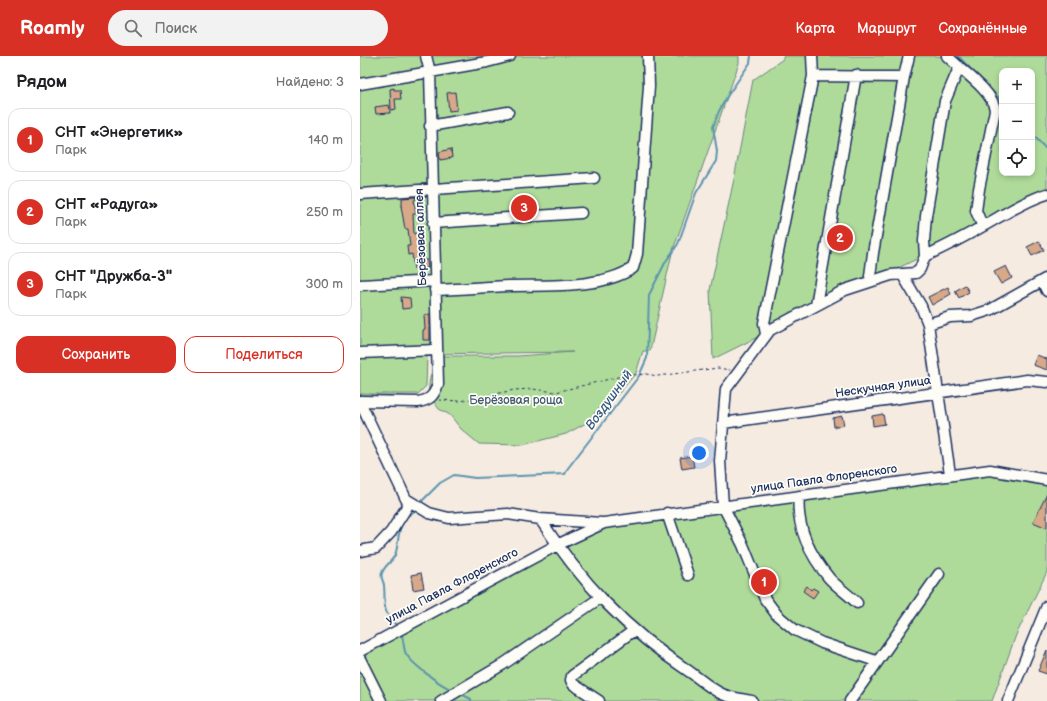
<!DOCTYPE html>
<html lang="ru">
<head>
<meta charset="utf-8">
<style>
  :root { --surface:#fff; --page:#f2f2f2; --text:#202124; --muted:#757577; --line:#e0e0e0; --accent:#d93025 }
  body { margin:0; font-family:"Balsamiq Sans",sans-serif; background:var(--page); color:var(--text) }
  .controls { position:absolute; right:12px; top:12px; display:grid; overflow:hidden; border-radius:8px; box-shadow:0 2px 6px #0003 }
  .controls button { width:36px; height:36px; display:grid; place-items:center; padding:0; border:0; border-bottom:1px solid var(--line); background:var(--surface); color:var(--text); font:20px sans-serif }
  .you { position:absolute; left:339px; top:397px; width:14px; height:14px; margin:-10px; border:3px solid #fff; border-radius:50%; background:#1a73e8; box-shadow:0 0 0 6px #1a73e833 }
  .badge { display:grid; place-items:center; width:26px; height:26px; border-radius:50%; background:var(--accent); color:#fff; font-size:13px; font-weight:700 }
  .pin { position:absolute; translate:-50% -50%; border:2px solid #fff; box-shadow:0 1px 4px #0006 }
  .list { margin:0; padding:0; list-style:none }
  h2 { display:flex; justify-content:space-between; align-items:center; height:52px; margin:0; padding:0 16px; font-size:17px }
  h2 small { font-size:13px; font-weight:400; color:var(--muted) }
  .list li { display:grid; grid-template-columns:26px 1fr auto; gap:12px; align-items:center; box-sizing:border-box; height:64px; margin:0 8px 8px; padding:0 8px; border:1px solid var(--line); border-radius:12px }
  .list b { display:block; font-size:15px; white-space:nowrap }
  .list p { margin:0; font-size:13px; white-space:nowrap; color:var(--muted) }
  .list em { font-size:13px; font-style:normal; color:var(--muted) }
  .actions { display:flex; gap:8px; padding:12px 16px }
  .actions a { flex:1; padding:9px 0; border:1px solid var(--accent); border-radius:12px; text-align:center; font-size:14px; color:var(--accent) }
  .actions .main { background:var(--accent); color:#fff }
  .icon { flex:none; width:22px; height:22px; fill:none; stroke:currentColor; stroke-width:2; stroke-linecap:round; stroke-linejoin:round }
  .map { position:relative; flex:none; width:687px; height:645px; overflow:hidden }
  header { display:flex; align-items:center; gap:24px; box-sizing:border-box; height:56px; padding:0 20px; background:var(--accent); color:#fff }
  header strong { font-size:19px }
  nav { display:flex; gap:22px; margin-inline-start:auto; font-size:14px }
  .search { width:280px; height:36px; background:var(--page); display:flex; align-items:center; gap:10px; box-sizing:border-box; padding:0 14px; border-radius:22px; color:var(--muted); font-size:15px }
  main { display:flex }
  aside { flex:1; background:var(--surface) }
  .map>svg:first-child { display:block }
  .green { fill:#afdb9a; stroke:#65857c; fill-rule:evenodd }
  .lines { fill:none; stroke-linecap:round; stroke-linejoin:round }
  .stream { stroke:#5c94ae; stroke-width:2 }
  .building { fill:#d7a988; stroke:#1b2f5e }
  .minor-casing { stroke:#1b2f5e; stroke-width:13 }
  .path { stroke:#1b2f5e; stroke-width:1; stroke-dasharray:3 3; stroke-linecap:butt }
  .minor { stroke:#fdfcf7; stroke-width:10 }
  .labels { text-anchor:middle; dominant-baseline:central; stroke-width:3.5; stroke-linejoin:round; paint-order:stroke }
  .street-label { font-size:12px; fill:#1b2f5e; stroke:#fdfcf7 }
  .park-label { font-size:12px; fill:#405a6d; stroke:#fdfcf7 }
  .water-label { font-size:13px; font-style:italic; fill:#365980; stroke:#fdfcf7 }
</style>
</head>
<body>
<header>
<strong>Roamly</strong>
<div class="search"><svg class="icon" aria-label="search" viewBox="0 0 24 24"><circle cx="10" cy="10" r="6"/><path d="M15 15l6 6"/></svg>Поиск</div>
<nav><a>Карта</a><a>Маршрут</a><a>Сохранённые</a></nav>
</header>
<main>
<aside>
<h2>Рядом<small>Найдено: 3</small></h2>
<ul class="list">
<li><span class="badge">1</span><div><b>СНТ «Энергетик»</b><p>Парк</p></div><em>140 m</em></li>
<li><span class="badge">2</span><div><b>СНТ «Радуга»</b><p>Парк</p></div><em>250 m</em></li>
<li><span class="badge">3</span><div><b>СНТ &quot;Дружба-3&quot;</b><p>Парк</p></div><em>300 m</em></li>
</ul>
<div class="actions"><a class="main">Сохранить</a><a>Поделиться</a></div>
</aside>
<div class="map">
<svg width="687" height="645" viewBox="0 0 687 645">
  <rect width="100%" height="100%" fill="#f5ebe1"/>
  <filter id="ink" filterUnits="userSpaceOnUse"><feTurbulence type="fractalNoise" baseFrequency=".025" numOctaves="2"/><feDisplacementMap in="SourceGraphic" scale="8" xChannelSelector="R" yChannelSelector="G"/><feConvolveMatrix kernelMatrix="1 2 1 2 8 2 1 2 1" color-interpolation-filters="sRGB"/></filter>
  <g filter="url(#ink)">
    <path class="green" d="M0,0H379V7L312,197L290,295H283L276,317L260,336L236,355L228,366L206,378L162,389L119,388L101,373L90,359L79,353L68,338L70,321L78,300H158L213,296L67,298L66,330L58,338H0Z
      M423,0H687V139L353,303L350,234L374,123L393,24L423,3ZM642,15H672V117H642Z
      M612,414L687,426V516L656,579L632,645H0V593L248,468Z"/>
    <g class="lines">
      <path class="stream" d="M598,0L642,45
        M672,78L687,94
        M60,447L80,427L94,419L115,422L205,418L208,412L279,320L287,302L289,239L306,205L318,188L336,137L356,105L357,95L353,71L359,55L368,39L390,7L391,0
        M45,462L56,454
        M38,571C20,552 26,553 24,529C23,524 20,521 22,517C24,510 32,506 35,499C39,489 37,476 43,466
        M41,577C44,583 43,592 46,598C53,609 78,627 90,633
        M101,638L111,643V645"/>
    </g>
    <path class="building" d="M34,32V34H40L41,43H35L36,53L31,54L30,33Z
      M95,36L97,54L89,55L87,37Z
      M29,49L30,57L16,58L15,51Z
      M91,93L92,102L80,104L79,96Z
      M55,141L56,143L54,144L56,158H53L54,178L59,177L63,204H67L68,212L54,213L52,198L48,199L47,190H50L48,173H45L41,150H42V142Z
      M679,185L684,194L672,200L667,191Z
      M646,210L652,222L641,228L634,216Z
      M605,229L609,236L599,242L595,235Z
      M588,231L591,238L572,249L568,241Z
      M41,241L50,242L51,252L42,253Z
      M70,258V284H63V274L65,273L64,259Z
      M677,299L687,303V314L673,309Z
      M523,358L525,368L513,370L512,360Z
      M482,360L484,369L474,371L473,362Z
      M332,400L334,411L322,413L320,402Z
      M687,438V472L673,466Z
      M61,517L64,532L53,534L51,519Z
      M447,530L451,534L453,532L458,535L453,542L443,535Z
      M687,594V618L678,615Z"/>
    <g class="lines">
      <g class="minor-casing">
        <path id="minor" d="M66,0L70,16L127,6L150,0
          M587,0C601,14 633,35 635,54L619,133L616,155L622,169
          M453,20L544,21L549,0
          M0,28L70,16L78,328C74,340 70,344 58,346L0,345
          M70,70L148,56
          M0,138L234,122
          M73,167L221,157
          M565,200L564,185L566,160L585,45L599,12
          M542,218L561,250L568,268L590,261L611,260L630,254L687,222
          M512,225L510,220L513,197L544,21
          M682,225L687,235
          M0,229L75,225
          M75,234C100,233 125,231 149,230C187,229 241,233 273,212L277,198L289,30L288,0
          M456,249L496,19
          M568,268L590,418
          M406,278L404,267L453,20L452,0
          M0,297L77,294
          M0,346L46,443L69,457L89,462L148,458L180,463L242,467
          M363,367L667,324L687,326
          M439,440C436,470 450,499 469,522C477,531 488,538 497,547
          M307,457L328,519
          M180,463C221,526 266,574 330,616C340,623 351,633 362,638C371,642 383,643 392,645
          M0,495L16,492L31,476L50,446
          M0,595L197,489L244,467L630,414L687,424
          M0,603L21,645
          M516,605L462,587L435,574L417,559L405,543L383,489L363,450L360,405L366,333L410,274L485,234L531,219L556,217L560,213L565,200C590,189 615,175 639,161C655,152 670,143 687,138
          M81,645L142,609L240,542
          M239,645L213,628L211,624L212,620L273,575
          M490,645L579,518
          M648,645L687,550"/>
      </g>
      <path class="path" d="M79,344L101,345L154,334L172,333L196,336L262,320L286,318L298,320L358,312L370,314"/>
      <use href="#minor" class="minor"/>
    </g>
  </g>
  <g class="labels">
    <g class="street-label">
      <text transform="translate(61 181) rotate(-92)">Берёзовая аллея</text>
      <text transform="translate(523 331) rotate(-8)">Нескучная улица</text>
      <text transform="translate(464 423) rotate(-8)">улица Павла Флоренского</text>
      <text transform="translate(92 530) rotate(-28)">улица Павла Флоренского</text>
    </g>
    <g class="park-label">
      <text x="156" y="344">Берёзовая роща</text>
    </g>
    <g class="water-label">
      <text transform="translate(249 344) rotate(-54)">Воздушный</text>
    </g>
  </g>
</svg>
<div class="controls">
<button>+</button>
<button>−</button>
<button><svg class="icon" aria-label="locate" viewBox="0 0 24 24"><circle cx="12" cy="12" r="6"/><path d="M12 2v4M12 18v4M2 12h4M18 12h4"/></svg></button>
</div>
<div class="you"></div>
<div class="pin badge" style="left:404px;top:526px">1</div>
<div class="pin badge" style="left:480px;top:182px">2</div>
<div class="pin badge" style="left:164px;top:152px">3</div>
</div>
</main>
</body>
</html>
